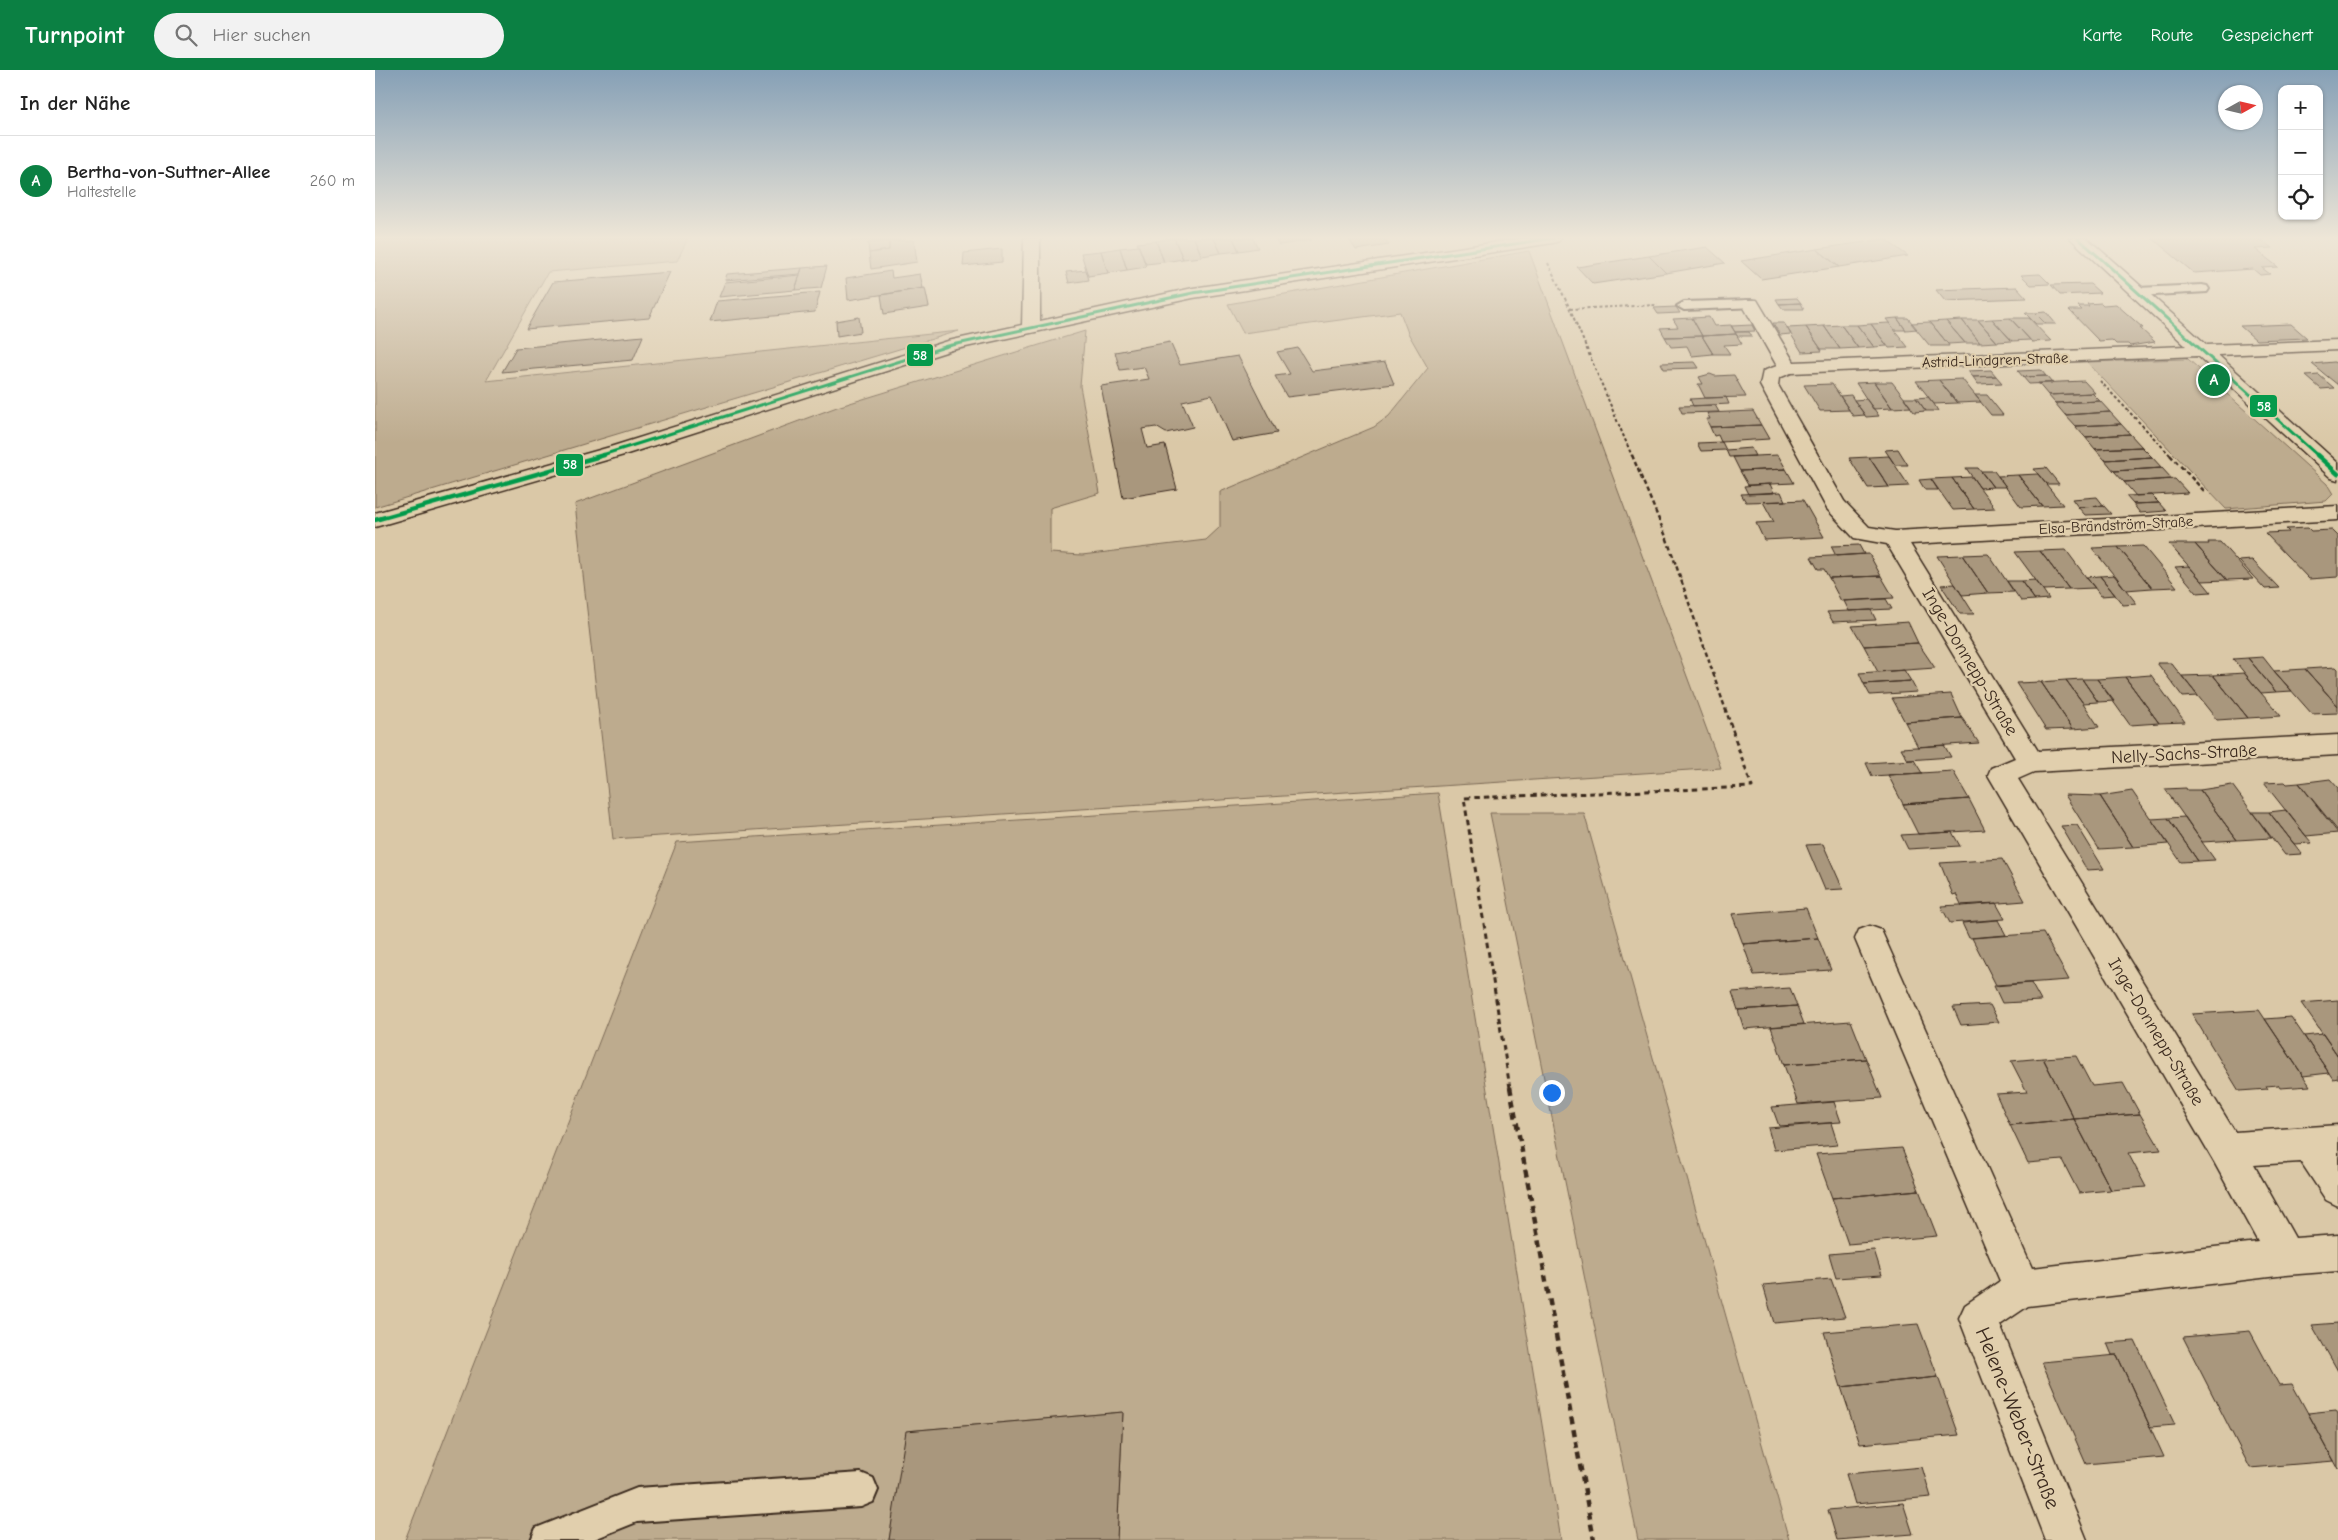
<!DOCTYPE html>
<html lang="de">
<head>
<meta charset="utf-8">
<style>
  :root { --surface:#fff; --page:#f2f2f2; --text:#222; --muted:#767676; --line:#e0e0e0; --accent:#0b8043 }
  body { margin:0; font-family:"Comic Neue",sans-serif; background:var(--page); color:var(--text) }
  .controls { position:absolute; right:15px; top:15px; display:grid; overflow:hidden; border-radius:10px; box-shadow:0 1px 4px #0004 }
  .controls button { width:45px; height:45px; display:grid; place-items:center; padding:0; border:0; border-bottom:1px solid var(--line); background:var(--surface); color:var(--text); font:25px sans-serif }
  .compass { position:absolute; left:1843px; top:15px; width:45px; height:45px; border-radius:50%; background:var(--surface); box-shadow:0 1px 4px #0004; rotate:82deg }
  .you { position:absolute; left:1176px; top:1022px; width:18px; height:18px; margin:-12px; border:4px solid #fff; border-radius:50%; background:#1a73e8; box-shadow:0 0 0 8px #1a73e833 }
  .badge { display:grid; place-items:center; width:32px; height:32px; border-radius:50%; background:var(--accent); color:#fff; font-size:16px; font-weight:700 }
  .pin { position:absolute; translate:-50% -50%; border:2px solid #fff; box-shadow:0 1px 5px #0006 }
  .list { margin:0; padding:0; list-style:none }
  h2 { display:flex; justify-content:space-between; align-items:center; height:65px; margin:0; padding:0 20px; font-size:21px }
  h2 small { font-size:16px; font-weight:400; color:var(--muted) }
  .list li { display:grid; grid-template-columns:32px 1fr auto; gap:15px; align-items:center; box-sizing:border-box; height:90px; padding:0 20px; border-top:1px solid var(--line) }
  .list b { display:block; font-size:19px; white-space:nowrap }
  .list p { margin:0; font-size:16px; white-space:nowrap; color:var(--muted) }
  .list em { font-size:16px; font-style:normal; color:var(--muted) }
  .icon { flex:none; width:28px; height:28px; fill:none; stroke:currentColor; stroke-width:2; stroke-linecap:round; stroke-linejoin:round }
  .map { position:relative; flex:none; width:1963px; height:1470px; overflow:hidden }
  header { display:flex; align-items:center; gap:30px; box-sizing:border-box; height:70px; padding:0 25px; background:var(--accent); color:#fff }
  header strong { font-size:24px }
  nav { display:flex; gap:28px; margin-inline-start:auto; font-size:18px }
  .search { width:350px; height:45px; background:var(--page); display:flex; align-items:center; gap:12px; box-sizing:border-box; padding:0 18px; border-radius:28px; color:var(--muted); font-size:19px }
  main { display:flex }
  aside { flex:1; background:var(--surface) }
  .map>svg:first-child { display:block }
  .green { fill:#bdab8e; stroke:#7c6a56 }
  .building { fill:#a9977d; stroke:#3b2a1e }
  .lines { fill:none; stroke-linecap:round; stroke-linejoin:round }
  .lane-casing { stroke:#3b2a1e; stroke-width:4 }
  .street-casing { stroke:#3b2a1e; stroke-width:3 }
  .secondary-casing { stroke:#3b2a1e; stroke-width:3 }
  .path-far3 { stroke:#3b2a1e; stroke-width:2; stroke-dasharray:3 2.5; stroke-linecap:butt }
  .path-far2 { stroke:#3b2a1e; stroke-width:2.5; stroke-dasharray:4.5 3; stroke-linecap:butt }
  .path-far1 { stroke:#3b2a1e; stroke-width:3; stroke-dasharray:5.5 4; stroke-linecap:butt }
  .path { stroke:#3b2a1e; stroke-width:4.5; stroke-dasharray:7 5; stroke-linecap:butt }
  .lane { fill:#e1cfad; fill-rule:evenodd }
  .street { fill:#e1cfad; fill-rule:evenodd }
  .secondary { fill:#e1cfad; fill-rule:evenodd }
  .bus-1-far1-casing { stroke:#e1cfad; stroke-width:5.5 }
  .bus-1-casing { stroke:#e1cfad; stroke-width:8 }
  .bus-1-far1 { stroke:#069a4c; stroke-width:3 }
  .bus-1 { stroke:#069a4c; stroke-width:4.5 }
  .labels { text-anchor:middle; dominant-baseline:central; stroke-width:4.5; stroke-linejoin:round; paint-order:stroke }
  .far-street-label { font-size:15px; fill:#3b2a1e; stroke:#e1cfad }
  .street-label { font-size:18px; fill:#3b2a1e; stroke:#e1cfad }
  .near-street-label { font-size:21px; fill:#3b2a1e; stroke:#e1cfad }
  .line-badge { stroke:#e1cfad; stroke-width:2 }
  .badge-label { font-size:14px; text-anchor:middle; font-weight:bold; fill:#fff }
</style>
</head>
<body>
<header>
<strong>Turnpoint</strong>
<div class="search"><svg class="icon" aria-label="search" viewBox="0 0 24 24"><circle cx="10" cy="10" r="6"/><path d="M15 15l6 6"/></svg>Hier suchen</div>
<nav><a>Karte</a><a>Route</a><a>Gespeichert</a></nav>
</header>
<main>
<aside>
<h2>In der Nähe<small></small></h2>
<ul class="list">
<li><span class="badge">A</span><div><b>Bertha-von-Suttner-Allee</b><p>Haltestelle</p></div><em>260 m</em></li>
</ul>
</aside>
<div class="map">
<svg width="1963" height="1470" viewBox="0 0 1963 1470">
  <rect width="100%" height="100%" fill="#dac8a7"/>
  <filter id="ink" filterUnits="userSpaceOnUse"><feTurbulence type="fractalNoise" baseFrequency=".02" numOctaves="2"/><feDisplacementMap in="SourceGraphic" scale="10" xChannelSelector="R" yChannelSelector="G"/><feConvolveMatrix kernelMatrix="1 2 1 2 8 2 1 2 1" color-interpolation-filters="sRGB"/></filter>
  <g filter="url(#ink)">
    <path class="green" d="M0,168H313L302,191L173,202L111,311L584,261L0,437Z
      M1154,181L1346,698L238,769L200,434L462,337L710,261L705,316L725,423L675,438V483L707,485L831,470L845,457V422L999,357L1014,346L1053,298L1033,263L1025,242L868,263L853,234Z
      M1813,289L1952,414L1958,424L1951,431L1851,439L1712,292Z
      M1063,723L1186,1470H742L748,1342L532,1361L514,1470H30L302,772Z
      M1115,743H1209L1414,1470H1263Z"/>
    <path class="building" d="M478,168H525L477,171Z
      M799,168H819L827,187L808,189Z
      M799,168L808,189L789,192L781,171Z
      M819,168H839L846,183L827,186Z
      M839,168H858L864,181L846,183Z
      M858,168H878L883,178L864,181Z
      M900,168H935L936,170L904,175Z
      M973,168H1009L1014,175L981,180Z
      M1777,168H1883L1897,178L1880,179L1903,197L1887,198L1895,204L1885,205L1878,199L1819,203Z
      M1510,169L1533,186L1464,197L1442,179Z
      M539,170L542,192L496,199L494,183L514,180V171Z
      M514,171V180L494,183L493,173Z
      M781,171L789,192L771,194L762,173Z
      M764,176L771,197L752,200L745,178Z
      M1332,177L1350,193L1291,203L1274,186Z
      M745,178L752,200L733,203L726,181Z
      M627,179V192L588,196L589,183Z
      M1442,179L1464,197L1386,209L1366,191Z
      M726,181L733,203L713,206L706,183Z
      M1274,186L1291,203L1218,214L1202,197Z
      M452,196L446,218L420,220L427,198Z
      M427,198L425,204L350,210L352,204Z
      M711,200L714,210L694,213L691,202Z
      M516,201L517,208L545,204L548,218L473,230L471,208Z
      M295,202L274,248L151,259L178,212Z
      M1665,204L1675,214L1656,215L1646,205Z
      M425,205L420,220L344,227L350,212Z
      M1715,214L1725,223L1685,225L1676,215Z
      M1642,217L1652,228L1570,231L1561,220Z
      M550,218L554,237L509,244L506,225Z
      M445,222L440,242L335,252L342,231Z
      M1422,228L1426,233L1404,234L1401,229Z
      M1426,233L1429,239H1408L1404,234Z
      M1726,233L1728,235L1741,234L1768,258H1765L1780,272L1755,276L1753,274H1741L1737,270L1724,271L1694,240H1707L1703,236H1714L1712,234Z
      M1301,237L1305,243L1283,244L1279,238Z
      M1671,242L1681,254H1671L1660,243Z
      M1650,243H1660L1671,254H1661Z
      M484,247L486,262L462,266L461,251Z
      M1334,247L1339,256L1356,255L1361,264L1327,266L1317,248Z
      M1317,248L1327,266L1290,267L1285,258L1303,257L1298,249Z
      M1522,248L1531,260H1520L1511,249Z
      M1522,248H1533L1542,259L1531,260Z
      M1635,248H1654L1676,271L1657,272Z
      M1635,248L1655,270L1637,271L1617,249Z
      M1617,249L1637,271L1622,272L1603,250Z
      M1587,250H1603L1622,272L1605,273Z
      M1587,250L1605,273H1590L1571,251Z
      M1571,251L1590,273L1573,274L1555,252Z
      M1555,252L1573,274L1574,276H1555L1536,253Z
      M1398,253H1409L1416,264L1405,265Z
      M1514,253L1533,277L1514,278L1496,254Z
      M1496,254L1512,276L1499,277L1482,255Z
      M1916,254L1932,268L1881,270L1865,256Z
      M1377,255L1380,261L1360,262L1356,256Z
      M1466,255H1482L1499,277L1483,278Z
      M1466,255L1483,278L1465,279L1449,256Z
      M1449,256L1465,279H1446L1431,257Z
      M1431,257L1446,279L1447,281L1427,282L1412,258Z
      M1360,262H1374L1377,266H1362Z
      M1361,264L1367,274L1349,275L1355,284H1338L1327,266Z
      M268,266L258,290L127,302L141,278Z
      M1327,266L1338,284L1317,286L1312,276L1296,277L1290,267Z
      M795,272L805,295L863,286L902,363L857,371L837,325L807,331L818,357L791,363L781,357L767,359L772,378L790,375L802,419L748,428L726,316L774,309L769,297L745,300L740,282Z
      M923,278L937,301L1010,292L1019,314L912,327L900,306L915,304L902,282Z
      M1320,292L1324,298L1289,299L1286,293Z
      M1959,292L1963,295V315L1937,294Z
      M1616,300L1621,306L1598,307L1593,301Z
      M1666,300L1671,306L1648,307L1643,301Z
      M1335,304L1340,306L1359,305L1371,327L1330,328L1323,314H1328L1324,307Z
      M1944,305L1959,318L1946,319L1931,306Z
      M1621,306L1627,313L1603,314L1598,307Z
      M1671,306L1677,313L1654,314L1648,307Z
      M1587,309L1600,325L1606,332L1582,333L1564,310Z
      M1564,310L1582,333L1559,334L1541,311Z
      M1709,311L1720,323L1673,325L1663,313Z
      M1499,312H1517L1536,337L1517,338Z
      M1499,312L1517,338L1498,339L1481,313Z
      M1457,314L1465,326L1474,340L1445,341L1429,315Z
      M1717,323L1725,331L1680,333L1673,325Z
      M1476,325L1479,330L1490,345L1478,346L1465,326Z
      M1600,325H1612L1628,345H1616Z
      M1351,327L1354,334L1318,336L1315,329Z
      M1553,327L1559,334L1563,341H1551L1541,328Z
      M1529,328H1541L1551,341L1539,342Z
      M1491,329L1499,339L1504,346L1491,347L1479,330Z
      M1725,331L1735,342L1690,345L1680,333Z
      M1340,335L1344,342L1307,343L1304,336Z
      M1378,341L1386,355L1335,357L1331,349H1335L1332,343Z
      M1735,342L1746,354L1700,356L1690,345Z
      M1746,354L1755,364L1710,367L1700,356Z
      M1386,355L1394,369L1346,372L1343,365L1339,366L1335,357Z
      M1755,364L1767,377L1720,379L1710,367Z
      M1347,372L1351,380L1326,381L1322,373Z
      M1767,377L1777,387L1730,390L1720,379Z
      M1376,378L1380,386L1354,387L1351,380Z
      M1523,379L1533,395H1520L1510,380Z
      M1403,385L1411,399L1365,401L1358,387Z
      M1514,386L1534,416L1514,417L1494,387Z
      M1494,387L1514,417L1493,418L1474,388Z
      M1777,387L1787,398L1739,401L1730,390Z
      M1591,398H1603L1618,417L1605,418Z
      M1671,398L1684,414H1671L1659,399Z
      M1787,398L1797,409L1749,412L1739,401Z
      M1411,399L1419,413L1373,415L1365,401Z
      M1606,401H1619L1631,417H1618Z
      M1663,404L1671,414L1688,435L1667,436L1643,405Z
      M1643,405L1667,436L1646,437L1623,406Z
      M1597,407L1605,418L1620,438L1599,439L1577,408Z
      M1577,408L1599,439L1578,440L1556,409Z
      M1556,409L1563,420H1550L1544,410Z
      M1800,409L1813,423L1761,426L1749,412Z
      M1395,414L1399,423L1373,424L1369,416Z
      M1406,422L1410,431L1371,432L1366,424Z
      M1776,425L1784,433L1758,434L1751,426Z
      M1722,427L1729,436L1703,437L1697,429Z
      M1428,430L1449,467L1389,470L1381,453L1399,452L1388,432Z
      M1784,433L1791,441L1765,443L1758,434Z
      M1729,436L1736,444L1710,445L1703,437Z
      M1933,458L1936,461L1957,460L1963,466V507L1934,509L1890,463L1914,462L1911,459Z
      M1833,472H1845L1878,509L1852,510L1820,474H1834Z
      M1794,474H1820L1852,510L1827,511Z
      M1484,475L1489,484L1461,486L1456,476Z
      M1768,476L1769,477L1802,517L1777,518L1743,477Z
      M1743,477L1777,518L1751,520L1717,478Z
      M1691,480L1711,507L1720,518L1694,519L1665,481Z
      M1665,481L1694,519L1668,520L1640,482Z
      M1494,484L1506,506L1454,508L1449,499H1443L1436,487Z
      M1613,484L1614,485L1639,522L1613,523L1587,485Z
      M1587,485L1613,523L1587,525L1562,486Z
      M1877,490L1904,518L1890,519L1864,491Z
      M1814,496L1827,511L1836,522L1822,523L1800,497Z
      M1740,505L1751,520L1762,534L1748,535L1725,506Z
      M1506,506L1519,528L1466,531L1454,508Z
      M1725,506L1740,525L1726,526L1711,507Z
      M1660,510L1668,520L1674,529L1660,530L1646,511Z
      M1632,511H1646L1660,530L1646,531Z
      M1580,514L1587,525L1599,544H1585L1566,515Z
      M1511,529L1517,539L1474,541L1469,531Z
      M1496,540L1501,550L1458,552L1452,542Z
      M1533,552L1543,573L1489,576L1477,556Z
      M1543,573L1560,598L1503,602L1489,576Z
      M1888,587L1899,601L1917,621L1901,622L1873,588Z
      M1873,588L1901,622L1886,623L1858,589Z
      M1782,593H1796L1823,626L1808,627Z
      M1961,597L1963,599V636L1930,599Z
      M1930,599L1963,636V643L1937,644L1899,601Z
      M1529,600L1536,611L1489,614L1484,603Z
      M1869,603L1886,623L1906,646L1873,648L1838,605Z
      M1776,605L1810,652L1784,653L1750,607Z
      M1838,605L1873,648L1842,650L1807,606Z
      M1750,607L1784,653L1755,655L1722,609Z
      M1707,609L1723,632L1708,633L1691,610Z
      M1707,609H1722L1739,631L1723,632Z
      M1691,610L1708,633L1724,657L1698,659L1666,612Z
      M1536,611L1542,622L1495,625L1489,614Z
      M1666,612L1698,659L1671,660L1641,613Z
      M1576,624L1587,648L1530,652L1517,628Z
      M1587,648L1604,673L1543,677L1530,652Z
      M1569,675L1576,687L1533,690L1526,678Z
      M1539,690L1547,703L1497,706L1491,693Z
      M1578,701L1594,729L1528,734L1513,705Z
      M1955,709L1963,718V761L1924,713Z
      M1910,712L1912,714L1924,713L1963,763L1931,766L1889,713Z
      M1857,715L1877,742L1896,768L1862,770L1825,720Z
      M1811,718L1812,720H1825L1862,770L1827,772L1790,719Z
      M1757,721L1776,749L1793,774L1758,777L1725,726Z
      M1690,725L1725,726L1758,777L1724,779Z
      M1594,729L1610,760L1543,764L1528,734Z
      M1911,740L1931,766L1937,773L1919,774L1894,742Z
      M1877,742H1894L1927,784L1910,785Z
      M1810,747L1827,772L1840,790L1823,791L1793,748Z
      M1793,748L1823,791L1806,792L1776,749Z
      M1702,755L1729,799L1712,800L1686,756Z
      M1577,762L1585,776L1533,779L1526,765Z
      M1448,774L1468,819L1450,820L1431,775Z
      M1627,789L1650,831L1587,836L1581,824L1578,825L1565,793Z
      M1621,833L1630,849L1575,853L1566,836Z
      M1431,838L1443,868L1368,874L1357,844Z
      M1623,850L1631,865L1594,868L1587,853Z
      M1668,863L1694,910L1621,915L1597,868Z
      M1443,868L1456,900L1379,905L1368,874Z
      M1656,913L1666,931L1627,933L1619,916Z
      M1415,918L1422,936L1363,940L1357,922Z
      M1963,930V986L1926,933Z
      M1615,935L1624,952L1586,955L1578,937Z
      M1422,936L1429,954L1369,959L1363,940Z
      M1884,940L1890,949L1935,1016L1905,1018L1903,1015L1891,1016L1893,1019L1864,1021L1817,944Z
      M1916,947L1929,966L1954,1003L1928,1006L1890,949Z
      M1476,951L1491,989L1409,995L1396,957Z
      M1948,964L1963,986V1008L1958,1009L1929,966Z
      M1701,986L1717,1016L1748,1013L1765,1044L1699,1049L1668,988Z
      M1668,988L1699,1049L1635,1055L1621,1024L1652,1022L1636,991Z
      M1491,989L1507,1028L1423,1034L1409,995Z
      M1459,1032L1466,1052L1404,1056L1397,1037Z
      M1765,1044L1786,1080L1753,1083L1771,1117L1736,1120L1699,1049Z
      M1699,1049L1736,1120L1704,1123L1687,1090L1653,1093L1635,1055Z
      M1456,1053L1463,1075L1399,1080L1393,1058Z
      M1527,1078L1544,1120L1457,1128L1441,1084Z
      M1544,1120L1562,1166L1473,1174L1457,1128Z
      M1499,1180L1507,1205L1461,1208L1454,1184Z
      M1456,1209L1470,1247L1399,1253L1388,1215Z
      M1963,1253V1301L1937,1255Z
      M1543,1254L1563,1307L1466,1317L1449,1262Z
      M1875,1261L1904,1315L1917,1314L1959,1391L1875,1398L1808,1267Z
      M1760,1271L1800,1355L1775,1357L1742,1285H1737L1732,1273Z
      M1742,1285L1789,1387L1711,1394L1667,1292Z
      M1563,1307L1584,1365L1485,1374L1466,1317Z
      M1961,1340L1963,1344V1398L1933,1343Z
      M748,1342L742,1470H514L531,1361Z
      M1547,1397L1556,1427L1480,1434L1471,1404Z
      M1528,1433L1538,1464L1462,1470L1453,1440Z"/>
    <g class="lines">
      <g class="lane-casing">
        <path id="lane" d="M1827,215L1832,216L1834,219L1832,222L1762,226L1755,222L1762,218Z
          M1376,230L1381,231L1383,234L1381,237L1309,240L1302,236L1309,232Z
          M486,1403L498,1408L503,1420L498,1432L486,1437L262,1452L217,1470H156L161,1458L262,1418Z"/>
      </g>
      <g class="street-casing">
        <path id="street" d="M649,168H665V257L662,261H650L647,257Z
          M1695,168H1712L1832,275L1963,270V280L1843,285L1963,393V410L1956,408L1823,286L1416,303L1404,308L1403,315L1469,431L1494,457L1520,461L1963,436V450L1535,474L1663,681L1963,665V685L1659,702L1643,709L1860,1062L1963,1055V1136L1951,1130L1926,1092L1879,1095L1920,1168L1963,1165V1201L1911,1205L1653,1236L1625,1255L1712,1470H1670L1584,1248L1590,1235L1625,1211L1480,869L1484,860L1495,856L1506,860L1657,1198L1883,1172L1839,1092L1613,705L1616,698L1640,688L1512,474L1479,468L1452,439L1385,315L1388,301L1402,296L1367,234L1370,230H1382L1419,292L1811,276Z"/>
      </g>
      <g class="secondary-casing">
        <path id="secondary" d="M1149,168H1186L1184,171L1178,173L818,228L577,280L249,385L0,457V443L235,377L573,271L818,218Z"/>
      </g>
      <path class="path-far3" d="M1173,193L1195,239L1257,386
        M1195,239L1283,235
        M1725,311L1796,386"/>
      <path class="path-far2" d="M1257,385L1292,469L1359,664
        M1795,385L1831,423"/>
      <path class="path-far1" d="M1135,1018L1089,728L1377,717L1358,663"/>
      <path class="path" d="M1135,1017L1219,1470"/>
      <use href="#lane" class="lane"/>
      <use href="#street" class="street"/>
      <use href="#secondary" class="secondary"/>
      <g class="bus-1-far1-casing">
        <path id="bus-1-far1" d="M1703,168L1943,386
          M224,386L573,276L818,223L1178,168"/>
      </g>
      <g class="bus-1-casing">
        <path id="bus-1" d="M1942,385L1963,404
          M0,450L229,385"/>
      </g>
      <use href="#bus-1-far1" class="bus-1-far1"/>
      <use href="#bus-1" class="bus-1"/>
    </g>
  </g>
  <linearGradient id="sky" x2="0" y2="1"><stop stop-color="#86a0b6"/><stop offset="0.45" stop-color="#eee6d7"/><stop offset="1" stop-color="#eee6d7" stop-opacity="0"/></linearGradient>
  <rect width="1963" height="373" fill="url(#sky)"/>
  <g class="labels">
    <g class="far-street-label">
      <text transform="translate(1620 290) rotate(-2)">Astrid-Lindgren-Straße</text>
      <text transform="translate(1741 455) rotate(-3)">Elsa-Brändström-Straße</text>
    </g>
    <g class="street-label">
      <text transform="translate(1595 592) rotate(59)">Inge-Donnepp-Straße</text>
      <text transform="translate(1809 684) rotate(-3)">Nelly-Sachs-Straße</text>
      <text transform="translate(1781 962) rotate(59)">Inge-Donnepp-Straße</text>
    </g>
    <g class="near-street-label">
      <text transform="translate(1643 1348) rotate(68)">Helene-Weber-Straße</text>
    </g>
  </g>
  <g class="line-badge">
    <rect x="531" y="273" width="28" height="24" rx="5" fill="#069a4c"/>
    <rect x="1874" y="324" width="29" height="24" rx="5" fill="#069a4c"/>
    <rect x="180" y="383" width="29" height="24" rx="5" fill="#069a4c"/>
  </g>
  <g class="badge-label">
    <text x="545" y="290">58</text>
    <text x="1889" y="341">58</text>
    <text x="195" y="399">58</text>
  </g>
</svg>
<div class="controls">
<button>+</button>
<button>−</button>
<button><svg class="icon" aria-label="locate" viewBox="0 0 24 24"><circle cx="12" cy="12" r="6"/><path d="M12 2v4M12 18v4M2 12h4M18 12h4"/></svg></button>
</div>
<svg class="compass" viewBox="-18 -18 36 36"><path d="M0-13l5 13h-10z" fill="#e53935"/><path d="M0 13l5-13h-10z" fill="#767676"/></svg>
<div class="you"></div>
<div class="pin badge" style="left:1839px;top:310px">A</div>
</div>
</main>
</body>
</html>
